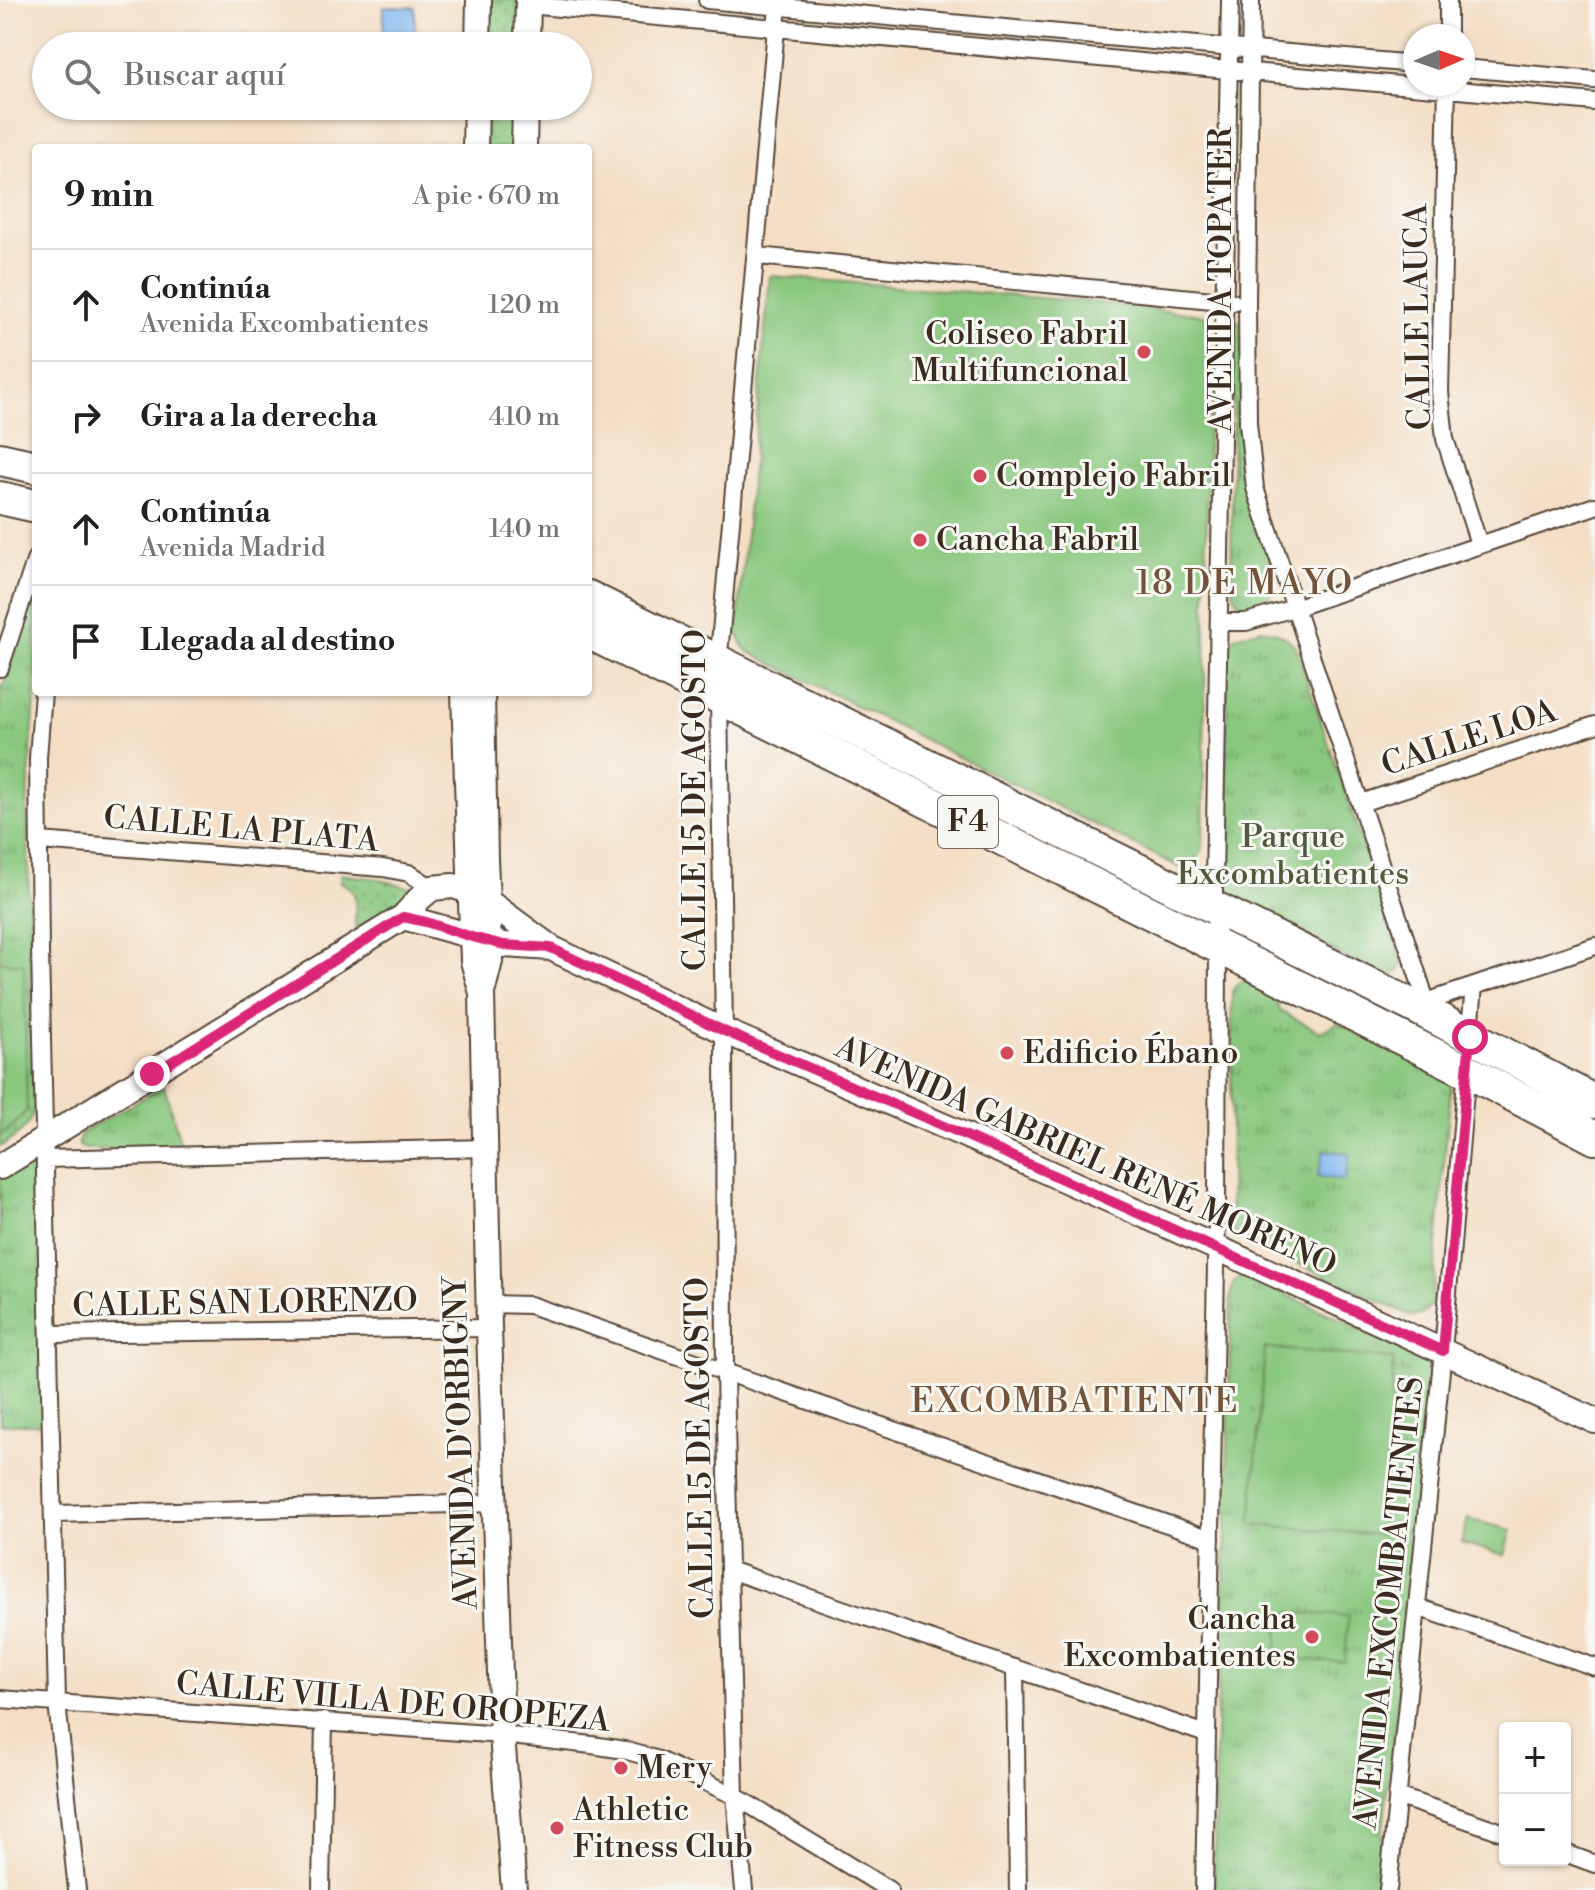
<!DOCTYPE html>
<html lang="es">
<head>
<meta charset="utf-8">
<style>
  :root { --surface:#fff; --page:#f2f2f2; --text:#202124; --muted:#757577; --line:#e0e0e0 }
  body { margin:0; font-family:"Libre Bodoni",serif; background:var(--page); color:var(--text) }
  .controls { position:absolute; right:24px; bottom:24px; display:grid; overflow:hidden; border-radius:8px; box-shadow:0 2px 6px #0004 }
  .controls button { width:72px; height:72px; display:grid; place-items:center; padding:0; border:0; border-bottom:2px solid var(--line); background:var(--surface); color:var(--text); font:40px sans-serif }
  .compass { position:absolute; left:1403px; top:24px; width:72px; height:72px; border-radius:50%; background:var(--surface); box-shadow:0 2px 6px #0004; rotate:88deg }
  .stop { position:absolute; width:24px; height:24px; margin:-18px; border:6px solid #db2777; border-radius:50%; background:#fff }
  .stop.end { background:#db2777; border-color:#fff; box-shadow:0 2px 8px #0008 }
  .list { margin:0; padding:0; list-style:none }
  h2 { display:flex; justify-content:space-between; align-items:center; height:104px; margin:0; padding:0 32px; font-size:34px }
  h2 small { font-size:26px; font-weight:400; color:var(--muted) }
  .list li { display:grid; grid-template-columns:52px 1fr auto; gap:24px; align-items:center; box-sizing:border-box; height:112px; padding:0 32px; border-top:2px solid var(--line) }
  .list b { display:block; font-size:30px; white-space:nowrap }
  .list p { margin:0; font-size:26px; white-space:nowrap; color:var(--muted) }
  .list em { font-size:26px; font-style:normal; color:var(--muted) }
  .icon { flex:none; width:44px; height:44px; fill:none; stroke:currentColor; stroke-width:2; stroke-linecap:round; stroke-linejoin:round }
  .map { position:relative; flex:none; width:1595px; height:1890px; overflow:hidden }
  .search { position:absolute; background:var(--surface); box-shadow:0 2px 6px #0004; left:32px; top:32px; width:560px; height:88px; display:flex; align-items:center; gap:20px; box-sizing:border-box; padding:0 28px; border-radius:44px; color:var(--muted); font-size:30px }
  .panel { position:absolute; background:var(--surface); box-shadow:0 2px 6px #0004; left:32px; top:144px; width:560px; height:552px; border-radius:8px }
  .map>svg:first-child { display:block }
  .grass { fill:url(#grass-dots); stroke:#62784e; stroke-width:2 }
  .park { fill:url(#park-tufts); stroke:#62784e; stroke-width:2 }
  .pitch { fill:#89c77e; stroke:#62784e; stroke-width:2 }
  .water { fill:#80b8f0; stroke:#5e7187; stroke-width:2 }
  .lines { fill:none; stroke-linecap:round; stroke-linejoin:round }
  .street-casing { stroke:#574537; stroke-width:20 }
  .secondary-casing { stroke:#574537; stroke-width:28 }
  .highway-casing { stroke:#574537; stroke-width:36 }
  .street { stroke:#fff; stroke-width:16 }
  .secondary { stroke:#fff; stroke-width:24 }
  .highway { stroke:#fff; stroke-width:32 }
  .route { stroke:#db2777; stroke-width:10 }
  .poi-dot { fill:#d1495b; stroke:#f6f6f2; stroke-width:3 }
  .labels { text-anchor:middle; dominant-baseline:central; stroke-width:6; stroke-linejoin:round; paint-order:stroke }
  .shield { fill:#f6f6f2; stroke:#73675e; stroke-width:2 }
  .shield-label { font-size:30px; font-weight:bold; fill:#3b2a1e }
  .street-label { font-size:32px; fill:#3b2a1e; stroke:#f6f6f2 }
  .poi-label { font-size:32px; fill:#3b2a1e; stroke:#f6f6f2; text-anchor:start }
  .park-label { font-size:32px; fill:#52593b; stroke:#f6f6f2 }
  .neighbourhood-label { font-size:34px; letter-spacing:2px; fill:#73543a; stroke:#f6f6f2 }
</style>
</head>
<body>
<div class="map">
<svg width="1595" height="1890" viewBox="0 0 1595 1890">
  <defs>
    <pattern id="grass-dots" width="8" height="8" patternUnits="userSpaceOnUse" patternTransform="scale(2)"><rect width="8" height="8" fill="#89c77e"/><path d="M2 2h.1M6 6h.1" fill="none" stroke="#71a267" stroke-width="1.8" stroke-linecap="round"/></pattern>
    <pattern id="park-tufts" width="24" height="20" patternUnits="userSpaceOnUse" patternTransform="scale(2)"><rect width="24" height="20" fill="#89c77e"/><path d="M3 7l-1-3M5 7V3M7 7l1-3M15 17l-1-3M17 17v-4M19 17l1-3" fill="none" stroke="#71a267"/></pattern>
  </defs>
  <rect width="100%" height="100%" fill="#f6f6f2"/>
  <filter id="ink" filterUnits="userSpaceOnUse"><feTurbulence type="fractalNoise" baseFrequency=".0125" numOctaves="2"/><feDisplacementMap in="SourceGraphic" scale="16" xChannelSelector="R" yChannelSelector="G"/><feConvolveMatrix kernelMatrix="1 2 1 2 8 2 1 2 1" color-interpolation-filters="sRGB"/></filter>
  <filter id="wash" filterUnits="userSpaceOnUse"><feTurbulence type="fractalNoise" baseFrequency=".006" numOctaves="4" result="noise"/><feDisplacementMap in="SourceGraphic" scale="32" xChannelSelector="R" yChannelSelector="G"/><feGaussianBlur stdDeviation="1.8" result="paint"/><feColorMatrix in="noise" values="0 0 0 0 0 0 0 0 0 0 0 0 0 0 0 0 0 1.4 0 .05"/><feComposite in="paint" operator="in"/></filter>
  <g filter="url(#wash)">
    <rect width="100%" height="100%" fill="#f4dfc6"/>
    <path class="grass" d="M491,0H518L517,46H490Z
      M488,106H515L513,148H486Z
      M340,874L378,879L412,888L415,891L411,899L356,929C352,911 364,891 340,882Z"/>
    <path class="park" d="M1234,321H1240L1254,506L1274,574L1275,587L1265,604L1251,610C1235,602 1234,598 1231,581Z
      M34,599H36V687L27,807L34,1111C28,1129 16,1137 0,1147V696L30,602Z
      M1261,629C1277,631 1286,636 1296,647L1399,952L1402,963L1400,970L1391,976L1384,977L1225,895L1227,646L1235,637Z
      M1240,981H1250L1272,990L1280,1011L1320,1032L1338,1023L1445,1076L1451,1085L1432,1303C1427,1312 1423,1316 1412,1316L1238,1236L1232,1232L1230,1225L1232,991Z
      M164,1086L182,1148L86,1149L80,1147L78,1143L82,1133Z
      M23,1164H31L38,1173L44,1424H0V1179Z
      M1241,1277L1251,1279L1421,1355L1427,1360L1431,1366L1402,1661L1376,1890H1214L1216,1736L1226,1542L1231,1292L1234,1282Z"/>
    <path class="pitch" d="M770,276L1091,302L1204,315L1209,326L1203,847C1199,860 1194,864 1181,868L749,652L742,644L737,631Z
      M0,961L24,964L27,1110L13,1126L0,1135Z
      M1265,1348L1394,1359L1381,1535L1251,1524Z
      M1468,1519L1512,1530L1505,1555L1461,1543Z
      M1280,1612L1348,1616L1345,1662L1277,1658Z"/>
    <path class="water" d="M384,7H415V46H383Z
      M1324,1150L1350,1154L1345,1181L1318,1176Z"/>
  </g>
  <g filter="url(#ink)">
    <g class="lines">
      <g class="street-casing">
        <path id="street" d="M707,0L1026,30L1415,64
          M1251,0L1247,303L1248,423L1255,488L1420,982L1426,1002L1423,1011
          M528,5L1228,70L1595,102
          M1448,36V0
          M1463,68L1595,80
          M1447,84L1440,392L1445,439L1479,544
          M757,256L1233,302
          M1220,622H1246L1294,608L1595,506
          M718,665L778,6L780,0
          M0,668L36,558
          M43,692L38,758L40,950L57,1703L77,1890
          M719,696L724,1031L725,1372L729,1570L735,1796L744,1890
          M1361,803L1595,725
          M40,841L383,868L409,873L432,888
          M1426,1002L1595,946
          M1469,1041L1474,986
          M45,1159L486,1148
          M489,1304L530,1305L1211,1539
          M50,1334L489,1328
          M54,1514L495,1503
          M729,1570L1206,1734
          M1417,1607L1595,1667
          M1015,1668L1018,1890
          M0,1699L502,1735L592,1745L624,1750L659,1760L735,1796L889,1890
          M1397,1796L1505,1833
          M1565,1853L1595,1864
          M321,1890L324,1721
          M1204,1890L1217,1214L1218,946L1214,908V882L1230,0
          M1388,1890L1443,1351L1467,1068"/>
      </g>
      <g class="secondary-casing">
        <path id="secondary" d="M478,46L479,0
          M527,46L528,0
          M475,148L476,106
          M524,148L525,106
          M464,692L473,961L482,993L489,1328L502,1735L514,1890
          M482,692L485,859L490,961L483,989
          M403,917L504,945L551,948
          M0,1167L403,917L420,898L432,888L453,886L470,891L487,901L551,948L724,1031L960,1133L1215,1247L1595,1421"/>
      </g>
      <g class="highway-casing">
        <path id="highway" d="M0,459L36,467
          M0,498L36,506
          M588,597L1423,1011L1595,1102
          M588,632L1467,1071L1595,1138"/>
      </g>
      <use href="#street" class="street"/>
      <use href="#secondary" class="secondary"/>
      <use href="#highway" class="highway"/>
    </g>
  </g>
  <g class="lines" filter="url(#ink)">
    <path class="route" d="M152,1074L403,917L426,922L472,937L504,945L551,948L724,1031L960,1133L1443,1351L1470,1037"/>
  </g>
  <g class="poi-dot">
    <circle cx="1144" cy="352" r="8"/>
    <circle cx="980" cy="476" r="8"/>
    <circle cx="920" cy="540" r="8"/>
    <circle cx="1007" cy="1053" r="8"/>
    <circle cx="1312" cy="1637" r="8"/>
    <circle cx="621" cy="1768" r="8"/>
    <circle cx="557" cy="1828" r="8"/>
  </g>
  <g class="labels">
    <rect class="shield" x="938" y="796" width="60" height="52" rx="6"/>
    <g class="shield-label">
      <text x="968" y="822">F4</text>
    </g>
    <g class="street-label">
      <text transform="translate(1221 280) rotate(-90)">AVENIDA TOPATER</text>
      <text transform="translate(1418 317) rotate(-91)">CALLE LAUCA</text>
      <text transform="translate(1469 738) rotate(-18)">CALLE LOA</text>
      <text transform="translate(695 800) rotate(-90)">CALLE 15 DE AGOSTO</text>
      <text transform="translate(241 829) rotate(5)">CALLE LA PLATA</text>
      <text transform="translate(1086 1156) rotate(24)">AVENIDA GABRIEL RENÉ MORENO</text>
      <text transform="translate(245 1303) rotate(-1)">CALLE SAN LORENZO</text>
      <text transform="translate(461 1443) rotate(-92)">AVENIDA D'ORBIGNY</text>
      <text transform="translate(700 1448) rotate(-91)">CALLE 15 DE AGOSTO</text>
      <text transform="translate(1389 1603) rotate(-84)">AVENIDA EXCOMBATIENTES</text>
      <text transform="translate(393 1702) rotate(5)">CALLE VILLA DE OROPEZA</text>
    </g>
    <g class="poi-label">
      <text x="1128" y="334" text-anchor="end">Coliseo Fabril<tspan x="1128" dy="37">Multifuncional</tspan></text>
      <text x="996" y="476">Complejo Fabril</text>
      <text x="936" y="540">Cancha Fabril</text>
      <text x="1023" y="1053">Edificio Ébano</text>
      <text x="1296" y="1619" text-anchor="end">Cancha<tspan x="1296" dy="37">Excombatientes</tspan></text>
      <text x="637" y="1768">Mery</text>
      <text x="573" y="1810">Athletic<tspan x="573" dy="37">Fitness Club</tspan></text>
    </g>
    <g class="park-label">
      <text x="1293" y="837">Parque<tspan x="1293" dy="37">Excombatientes</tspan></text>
    </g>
    <g class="neighbourhood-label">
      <text x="1245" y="584">18 DE MAYO</text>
      <text x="1075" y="1402">EXCOMBATIENTE</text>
    </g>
  </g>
</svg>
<div class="controls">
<button>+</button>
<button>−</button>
</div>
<svg class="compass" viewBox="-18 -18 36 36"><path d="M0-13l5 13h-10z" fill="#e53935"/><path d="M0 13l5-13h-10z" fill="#757577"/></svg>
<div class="stop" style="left:1470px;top:1037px"></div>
<div class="stop end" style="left:152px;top:1074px"></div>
<div class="search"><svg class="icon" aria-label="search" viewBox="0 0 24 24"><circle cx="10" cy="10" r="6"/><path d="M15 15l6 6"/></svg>Buscar aquí</div>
<section class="panel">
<h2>9 min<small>A pie · 670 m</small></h2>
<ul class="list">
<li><svg class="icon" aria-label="ahead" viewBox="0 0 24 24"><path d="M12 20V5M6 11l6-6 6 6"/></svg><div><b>Continúa</b><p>Avenida Excombatientes</p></div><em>120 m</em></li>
<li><svg class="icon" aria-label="right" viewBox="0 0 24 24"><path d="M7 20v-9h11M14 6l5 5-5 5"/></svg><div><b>Gira a la derecha</b></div><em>410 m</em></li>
<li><svg class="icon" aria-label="ahead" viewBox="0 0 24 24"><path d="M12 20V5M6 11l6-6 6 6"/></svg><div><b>Continúa</b><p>Avenida Madrid</p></div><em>140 m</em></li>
<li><svg class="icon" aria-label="arrive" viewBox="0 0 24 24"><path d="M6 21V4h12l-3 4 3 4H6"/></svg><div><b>Llegada al destino</b></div></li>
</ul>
</section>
</div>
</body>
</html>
